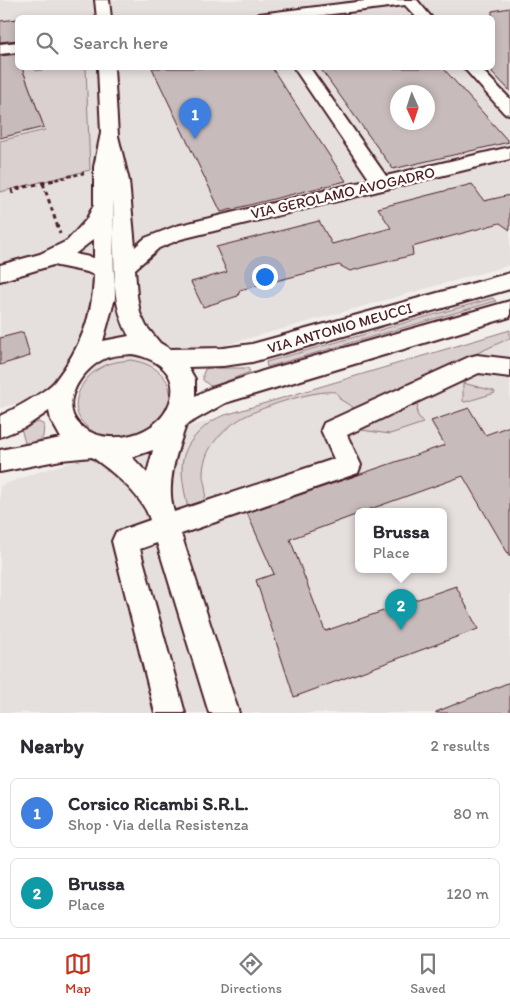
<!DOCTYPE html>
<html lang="en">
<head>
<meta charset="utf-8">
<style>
  :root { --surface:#fff; --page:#f2f2f3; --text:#2b2b33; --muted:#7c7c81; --line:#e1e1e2; --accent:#c8321e }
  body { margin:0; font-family:Itim,sans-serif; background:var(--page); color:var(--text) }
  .compass { position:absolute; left:390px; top:85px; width:45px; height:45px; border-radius:50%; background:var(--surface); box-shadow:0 2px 8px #0003; rotate:177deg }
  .you { position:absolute; left:264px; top:276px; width:18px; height:18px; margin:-12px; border:4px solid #fff; border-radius:50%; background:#1a73e8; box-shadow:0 0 0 8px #1a73e833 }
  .badge { display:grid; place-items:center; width:32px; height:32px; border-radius:50%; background:var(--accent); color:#fff; font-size:16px; font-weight:700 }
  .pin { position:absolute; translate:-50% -41px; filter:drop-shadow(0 1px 2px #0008) }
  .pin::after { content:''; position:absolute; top:26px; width:18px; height:15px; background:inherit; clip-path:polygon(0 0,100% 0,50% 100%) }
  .popup { position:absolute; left:355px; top:508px; width:92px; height:65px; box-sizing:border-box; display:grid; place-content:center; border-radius:8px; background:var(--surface); filter:drop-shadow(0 1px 4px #0005); font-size:16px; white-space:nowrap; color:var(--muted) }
  .popup b { font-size:19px; color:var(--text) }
  .popup::after { content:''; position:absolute; left:50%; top:100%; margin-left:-10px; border:10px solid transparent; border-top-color:var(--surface) }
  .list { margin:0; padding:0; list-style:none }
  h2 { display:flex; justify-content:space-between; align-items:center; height:65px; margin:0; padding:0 20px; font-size:21px }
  h2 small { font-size:16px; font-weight:400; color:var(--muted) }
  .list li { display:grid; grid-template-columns:32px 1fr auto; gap:15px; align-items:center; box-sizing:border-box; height:70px; margin:0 10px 10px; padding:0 10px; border:1px solid var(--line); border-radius:8px }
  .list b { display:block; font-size:19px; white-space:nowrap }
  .list p { margin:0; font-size:16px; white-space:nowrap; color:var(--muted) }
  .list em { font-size:16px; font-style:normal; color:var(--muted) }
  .icon { flex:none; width:28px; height:28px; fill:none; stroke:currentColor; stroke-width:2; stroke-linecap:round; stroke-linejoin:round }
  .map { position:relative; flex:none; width:510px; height:713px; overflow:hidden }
  .search { position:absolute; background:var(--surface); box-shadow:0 2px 8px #0003; left:15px; right:15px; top:15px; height:55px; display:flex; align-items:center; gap:12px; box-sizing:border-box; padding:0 18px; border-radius:8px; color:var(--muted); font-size:19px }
  .sheet { height:225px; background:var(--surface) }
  nav { display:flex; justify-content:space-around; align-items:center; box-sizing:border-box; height:70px; border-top:1px solid var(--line); background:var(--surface); font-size:14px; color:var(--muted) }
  nav a { display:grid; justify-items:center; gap:2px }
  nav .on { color:var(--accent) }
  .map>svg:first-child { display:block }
  .built { fill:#e5dfdd; fill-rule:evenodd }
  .green { fill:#d9d0cf; stroke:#92787d }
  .building { fill:#c8bbbb; stroke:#4a1f2b; fill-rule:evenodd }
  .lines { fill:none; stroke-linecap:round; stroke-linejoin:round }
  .minor-casing { stroke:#4a1f2b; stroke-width:4 }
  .path-far1 { stroke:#4a1f2b; stroke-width:2.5; stroke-dasharray:4 2.5; stroke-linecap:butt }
  .path { stroke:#4a1f2b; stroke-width:3; stroke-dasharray:4.5 4; stroke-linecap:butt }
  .minor { fill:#fdfcf7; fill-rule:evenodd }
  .labels { text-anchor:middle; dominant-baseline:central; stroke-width:5; stroke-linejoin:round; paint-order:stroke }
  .street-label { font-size:15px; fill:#4a1f2b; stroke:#fdfcf7 }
</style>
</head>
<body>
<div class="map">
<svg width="510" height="713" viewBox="0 0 510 713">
  <rect width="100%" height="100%" fill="#f2efeb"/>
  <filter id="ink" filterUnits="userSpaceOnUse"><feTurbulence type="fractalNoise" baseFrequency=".02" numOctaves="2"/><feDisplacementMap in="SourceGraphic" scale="10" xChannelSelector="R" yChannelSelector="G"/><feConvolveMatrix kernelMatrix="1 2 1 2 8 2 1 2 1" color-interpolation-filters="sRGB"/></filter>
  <g filter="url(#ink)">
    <path class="built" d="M0,0H510V265L0,408ZM18,18H492V68H18ZM398,92H428V122H398Z
      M510,331V713H0V486L38,472ZM358,511H444V569H358Z"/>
    <path class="green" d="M22,68H34L36,71L47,69V68H86L90,170L0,192V141L45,130Z
      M493,298L496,301L267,367L266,362Z
      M510,330V338L356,409L341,400L336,392C315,389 254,409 237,421C226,428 214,440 208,452C205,459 203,466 203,474C203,483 210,496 201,503C198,506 192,508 188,510C183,480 174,458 197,434C205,426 212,420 222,416Z
      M131,360C154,364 173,376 170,402C169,408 166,415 162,419C142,439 108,446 86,426C65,408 81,377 102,367C111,362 121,361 131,360Z
      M209,368H248L250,372L214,386H210L203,380V374L205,369Z
      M463,383L494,391L495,393L465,402L463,401Z
      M418,398L417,414L423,423L390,434L361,430L364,422Z
      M39,422L44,425L43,437L33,446L26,447L21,428Z"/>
    <path class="building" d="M510,8V91L492,72V11Z
      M18,19V40L0,42V21Z
      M18,54V68H22L44,127L0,138V56Z
      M152,68H272L346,181L221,212Z
      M320,68H443L509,142L393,169ZM398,92H428V122H398Z
      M472,184L484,201L510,195V230L500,223L412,247L413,255L350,271L339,265L240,290L238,296L203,307L191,282L227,272L216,247L319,221L332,244L391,228L378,208Z
      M23,332L30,356L0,365V338Z
      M469,408L485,435L510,426V557L463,476L365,511H358V514L290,539L325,631L456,586L478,629L294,697L256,580L274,574L247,513L445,445L431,421Z
      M510,682V713H436V712Z"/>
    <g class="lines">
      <g class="minor-casing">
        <path id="minor" d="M95,0H109L111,18H97Z
          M373,0H417L432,18H417L405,5L300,18H252L259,14Z
          M18,42V52L0,54V44Z
          M98,68H114L118,136L129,181L135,247L145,238L176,226L370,180L294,68H310L386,176L510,147V159L181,239L159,248L135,269L137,296L140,313L146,326L160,343L170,349L223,348L252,344L510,273V289L252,362L223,366L188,367L195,379V396L209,389L263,371L510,301V317L225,403L186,425C177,451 165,484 174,512L334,459L321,430L324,423L469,357L477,355L510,359V377L479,373L347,435L361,465L358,473L181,534L239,713H209L157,543L140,549L185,713H155L112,541L116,532L150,520C143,496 112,471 92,457L61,460L0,472V450L61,438L51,420L49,411L25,427L0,437V416C14,409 46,392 55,381C80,348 93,317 94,275L87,272L53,265L0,281V265L40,254L67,241L86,220L94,205V167L101,133ZM113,200C116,244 107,298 129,336L103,341L115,298ZM94,239V258L75,254ZM132,354C161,359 183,378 167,409C152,438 101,448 78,423C59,401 84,367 106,358C114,355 123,355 132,354ZM153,450L147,473L132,457Z
          M464,68H480L510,99V114L504,113Z"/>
      </g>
      <path class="path-far1" d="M49,181L84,173"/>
      <path class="path" d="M43,183L60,234
        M13,194L12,190L55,180"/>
      <use href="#minor" class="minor"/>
    </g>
  </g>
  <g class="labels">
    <g class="street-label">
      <text transform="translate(343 193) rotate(-13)">VIA GEROLAMO AVOGADRO</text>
      <text transform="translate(340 328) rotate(-16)">VIA ANTONIO MEUCCI</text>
    </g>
  </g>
</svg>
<svg class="compass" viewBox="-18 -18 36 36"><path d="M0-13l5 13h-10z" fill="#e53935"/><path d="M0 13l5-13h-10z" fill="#7c7c81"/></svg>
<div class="you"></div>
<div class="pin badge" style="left:195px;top:139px;background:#3f7fe0">1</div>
<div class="pin badge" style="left:401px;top:630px;background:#0f9aa8">2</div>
<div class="popup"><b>Brussa</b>Place</div>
<div class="search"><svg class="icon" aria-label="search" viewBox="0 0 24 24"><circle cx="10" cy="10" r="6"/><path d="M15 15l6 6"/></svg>Search here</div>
</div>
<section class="sheet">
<h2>Nearby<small>2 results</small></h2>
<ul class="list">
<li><span class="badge" style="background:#3f7fe0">1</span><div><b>Corsico Ricambi S.R.L.</b><p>Shop · Via della Resistenza</p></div><em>80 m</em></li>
<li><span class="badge" style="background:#0f9aa8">2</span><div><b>Brussa</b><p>Place</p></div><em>120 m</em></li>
</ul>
</section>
<nav>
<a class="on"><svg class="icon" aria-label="map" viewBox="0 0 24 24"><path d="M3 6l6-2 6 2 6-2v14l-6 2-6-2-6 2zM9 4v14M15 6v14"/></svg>Map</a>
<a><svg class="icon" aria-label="directions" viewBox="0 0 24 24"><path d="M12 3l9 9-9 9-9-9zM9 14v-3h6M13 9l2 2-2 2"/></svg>Directions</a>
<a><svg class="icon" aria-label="saved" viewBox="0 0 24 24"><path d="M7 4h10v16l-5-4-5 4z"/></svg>Saved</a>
</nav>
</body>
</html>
